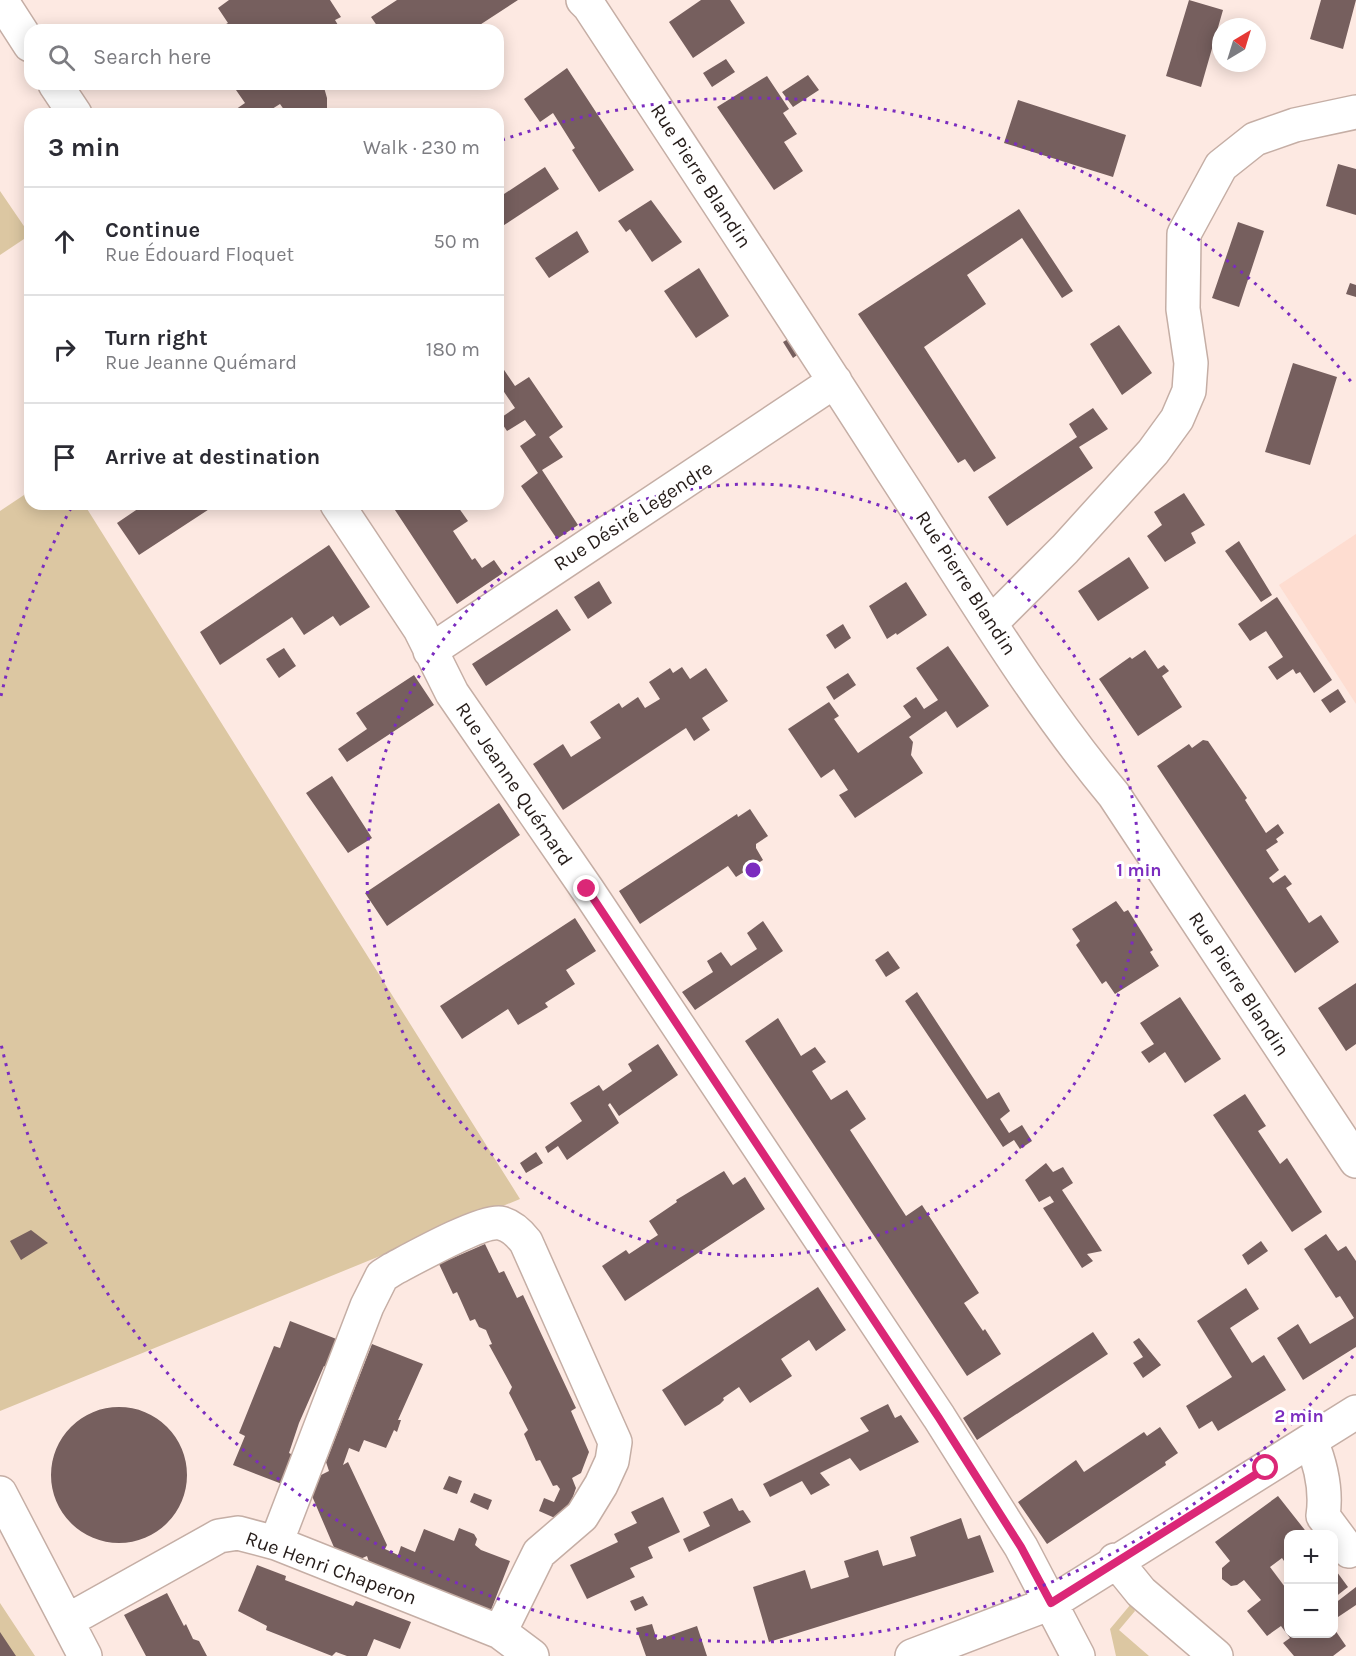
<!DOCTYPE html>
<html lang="en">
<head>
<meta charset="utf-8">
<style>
  :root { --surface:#fff; --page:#f2f2f3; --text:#2b2b33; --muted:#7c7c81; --line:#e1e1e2 }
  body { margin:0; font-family:Karla,sans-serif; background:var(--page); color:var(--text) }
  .controls { position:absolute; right:18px; bottom:18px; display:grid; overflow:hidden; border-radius:12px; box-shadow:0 3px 15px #0003 }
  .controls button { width:54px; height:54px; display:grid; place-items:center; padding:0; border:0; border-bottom:2px solid var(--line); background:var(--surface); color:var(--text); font:30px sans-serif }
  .compass { position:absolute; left:1212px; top:18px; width:54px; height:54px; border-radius:50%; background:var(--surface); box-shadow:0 3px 15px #0003; rotate:38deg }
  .stop { position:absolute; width:18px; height:18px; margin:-14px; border:4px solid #db2777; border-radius:50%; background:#fff }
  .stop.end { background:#db2777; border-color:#fff; box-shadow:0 2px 6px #0008 }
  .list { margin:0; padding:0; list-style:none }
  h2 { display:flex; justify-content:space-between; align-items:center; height:78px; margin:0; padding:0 24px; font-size:26px }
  h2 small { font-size:20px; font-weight:400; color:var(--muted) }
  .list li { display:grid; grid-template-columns:39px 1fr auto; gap:18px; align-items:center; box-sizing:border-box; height:108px; padding:0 24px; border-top:2px solid var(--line) }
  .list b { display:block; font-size:22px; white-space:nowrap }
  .list p { margin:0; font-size:20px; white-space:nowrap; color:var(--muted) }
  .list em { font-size:20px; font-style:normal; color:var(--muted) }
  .icon { flex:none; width:33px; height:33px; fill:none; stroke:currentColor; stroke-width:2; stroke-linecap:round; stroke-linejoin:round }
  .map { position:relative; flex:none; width:1356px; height:1656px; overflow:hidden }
  .search { position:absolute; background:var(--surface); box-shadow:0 3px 15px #0003; left:24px; top:24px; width:480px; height:66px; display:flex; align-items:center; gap:15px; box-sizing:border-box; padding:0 21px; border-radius:18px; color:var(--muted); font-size:22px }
  .panel { position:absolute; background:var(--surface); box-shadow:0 3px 15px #0003; left:24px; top:108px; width:480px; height:402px; border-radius:18px }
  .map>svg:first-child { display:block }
  .built { fill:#feddd1 }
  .green { fill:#dcc7a2 }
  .building { fill:#765f5e }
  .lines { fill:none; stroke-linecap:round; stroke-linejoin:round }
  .minor-casing { stroke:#c5aea5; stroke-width:36 }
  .minor { stroke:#fff; stroke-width:33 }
  .route { stroke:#db2777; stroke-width:8 }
  .ring { fill:none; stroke:#7b2cbf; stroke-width:3; stroke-dasharray:3 6 }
  .labels { text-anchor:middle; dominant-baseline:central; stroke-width:6; stroke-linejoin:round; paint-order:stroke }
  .street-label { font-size:20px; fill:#251c19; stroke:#fff }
  .centre { fill:#7b2cbf; stroke:#fff; stroke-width:3 }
  .ring-label { font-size:18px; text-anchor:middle; font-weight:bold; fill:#7b2cbf; stroke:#fff; stroke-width:6; stroke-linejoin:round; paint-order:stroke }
</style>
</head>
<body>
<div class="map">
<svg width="1356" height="1656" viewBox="0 0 1356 1656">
  <rect width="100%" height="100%" fill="#fde9e2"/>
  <path class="built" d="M1356,534V704L1279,585Z"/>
  <path class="green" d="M0,191L30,235L0,255Z
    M30,491V504H84L520,1199L0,1411V511Z
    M0,1603L35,1656H0Z
    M1131,1604L1135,1611L1119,1630L1149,1656H1116L1110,1629Z"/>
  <path class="building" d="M229,0H330L341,17L335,20L341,30H225L222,26L228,23L218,8Z
    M397,0H518L472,30H380L371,17Z
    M701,0H730L745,23L693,58L669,22Z
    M1189,0L1223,10L1201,87L1166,76Z
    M1321,0H1356L1343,49L1310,39Z
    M726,59L735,72L712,87L703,73Z
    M567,68L634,170L599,192L572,150L575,148L553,113L540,122L524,99Z
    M808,75L819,90L793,107L782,92Z
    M767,76L789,109L783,113L797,134L784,142L803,171L774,190L717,107Z
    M245,84H323L327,98V114H287L280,104L264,114H229L245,103L236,90Z
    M1018,100L1126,135L1113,177L1004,143Z
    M1338,164L1356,169V215L1326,206Z
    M545,167L559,189L498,229V198Z
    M651,200L682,242L652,262L630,229L626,232L618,221Z
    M1019,209L1073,291L1062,298L1022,238L967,275L986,304L924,347L996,458L974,472L965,459L958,463L858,314Z
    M1238,222L1264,231L1239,307L1212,298Z
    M577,231L589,252L549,278L535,258Z
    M699,268L729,316L696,338L664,291Z
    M1350,283L1356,285V297L1346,294Z
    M1119,325L1152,373L1122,395L1090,344Z
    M790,338L800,353L793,358L783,342Z
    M498,361L515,386L529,377L563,427L549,437L563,457L542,470L578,525L557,539L521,486L538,473L520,446L536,435L525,420L507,431L499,419L515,408L498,383Z
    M1293,363L1337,377L1310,465L1265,452Z
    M1093,408L1108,429L1079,447L1093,468L1007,526L988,497L1077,437L1069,424Z
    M1184,493L1205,525L1191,533L1196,543L1165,562L1147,536L1162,525L1154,512Z
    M145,504H217L139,555L117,523Z
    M391,504H456L468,521L453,531L472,560L475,558L482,568L494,560L503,573L457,604Z
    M1239,541L1272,595L1261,602L1225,551Z
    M329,545L370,607L340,626L333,616L304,635L292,617L220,665L200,632Z
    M1129,557L1149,588L1098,621L1078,591Z
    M599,581L612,603L588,619L574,597Z
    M906,582L927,615L897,635L896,633L887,639L869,606Z
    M1277,597L1332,680L1314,693L1300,672L1296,674L1293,669L1277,680L1268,667L1283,657L1266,631L1250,641L1238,624Z
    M557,609L571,630L486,686L472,664Z
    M843,624L851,638L835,649L826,635Z
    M948,646L989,706L957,728L946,711L909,737L913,742L911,755L923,773L855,818L839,795L848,790L834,769L821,778L788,729L829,702L839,716L834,719L858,753L911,717L903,706L916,697L924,709L938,700L916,668Z
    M284,648L296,666L279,678L266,659Z
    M1145,650L1158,669L1164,665L1169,671L1162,676L1182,707L1138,736L1099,679L1130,657L1132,659Z
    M682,667L690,679L706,668L728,701L702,718L710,730L694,741L686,728L563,810L533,764L563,744L571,757L601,738L590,722L619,703L622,708L638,697L645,708L660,699L649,682L670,668L673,673Z
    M848,673L856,685L834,700L826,687Z
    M414,675L434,705L347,762L338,749L367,729L356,713Z
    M1338,689L1346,702L1330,713L1321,700Z
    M1203,740L1208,741L1247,798L1245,800L1266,833L1278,824L1284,833L1276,839L1278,842L1266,850L1279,870L1269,878L1273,883L1285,875L1292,884L1286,888L1309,923L1321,915L1339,942L1295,973L1157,766L1189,744L1192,748Z
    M332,776L372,838L348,853L306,793Z
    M499,803L520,835L387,926L365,893Z
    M750,809L768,836L756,844V848L763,860L736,877L728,866L640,924L619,891L737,814L738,817Z
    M1116,901L1124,912L1128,910L1153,950L1150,952L1159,966L1115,994L1106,981L1102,984L1076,945L1080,941L1072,929Z
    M575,918L596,951L566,970L575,984L545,1003L548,1007L518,1025L508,1009L462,1039L440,1006Z
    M763,921L783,951L695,1010L682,992L713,972L707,961L721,952L731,966L757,949L747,933Z
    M888,951L900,968L886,977L875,960Z
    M1356,983V1044L1346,1051L1318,1008Z
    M917,992L987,1099L999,1092L1010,1111L1000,1119L1009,1133L1022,1125L1032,1141L1020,1149L1014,1140L1003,1147L905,1001Z
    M1180,997L1221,1059L1185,1083L1165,1052L1149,1063L1141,1052L1154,1044L1140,1023Z
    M778,1018L801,1056L815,1047L826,1062L812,1071L831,1100L847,1090L866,1119L850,1130L906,1216L922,1205L979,1293L964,1303L983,1331L985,1329L1001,1354L967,1376L745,1041Z
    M658,1044L678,1075L619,1116L610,1103L608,1105L619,1123L567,1160L558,1146L548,1153L545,1147L582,1121L570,1103L599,1085L603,1091L632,1071L628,1064Z
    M1245,1094L1266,1126L1258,1131L1280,1164L1287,1158L1322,1212L1292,1232L1213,1115Z
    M536,1152L543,1163L526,1173L520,1163Z
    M1046,1163L1053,1172L1063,1167L1073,1183L1062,1190L1102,1251L1087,1254L1093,1261L1082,1268L1043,1208L1054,1202L1050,1196L1039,1202L1025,1180Z
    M724,1171L733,1185L745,1177L765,1209L625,1301L602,1266L626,1250L629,1254L658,1235L649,1221L677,1202L676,1200Z
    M31,1230L48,1243L21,1260L10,1241Z
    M1326,1234L1338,1251L1346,1246L1356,1261V1347L1303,1380L1277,1338L1298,1324L1310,1344L1354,1318L1340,1296L1336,1298L1304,1249Z
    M1261,1241L1268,1251L1248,1265L1242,1255Z
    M485,1244L499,1273L504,1271L517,1298L523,1295L576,1408L571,1411L589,1452L581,1473L572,1478L576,1488L564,1522L539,1511L544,1498L554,1502L560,1489L557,1485L553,1486L540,1460L536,1461L524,1434L528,1430L509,1393L512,1387L489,1345L492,1344L486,1330L479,1327L475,1319L470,1321L457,1292L453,1294L439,1264Z
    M818,1287L846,1330L816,1351L809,1340L781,1359L792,1376L750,1403L739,1387L723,1398L724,1400L720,1404L685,1426L662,1390Z
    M1246,1288L1259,1309L1230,1328L1252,1363L1264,1355L1286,1390L1218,1431L1212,1421L1199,1429L1186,1406L1232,1377L1197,1321Z
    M290,1321L339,1340L328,1368L324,1366L299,1423L289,1453L293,1455L282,1484L233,1465L245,1436L239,1433L274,1346L280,1348Z
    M1093,1332L1108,1354L977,1440L963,1418Z
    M1139,1338L1161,1365L1143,1378L1133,1363L1143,1357L1133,1342Z
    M372,1344L423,1364L398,1420H401L397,1432L394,1430L386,1448L364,1440L359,1452L349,1448L343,1465L348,1462L387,1545L385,1549L398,1555L401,1546L415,1552L424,1529L454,1541L459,1528L474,1534L477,1539L475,1545L481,1550L510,1561L491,1610L370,1565L367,1556L358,1560L336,1552L312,1496L321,1475L329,1471L326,1462Z
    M888,1404L895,1418L901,1415L919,1442L860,1471L850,1458L820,1473L830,1485L811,1495L802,1481L770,1497L763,1484L869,1431L860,1418Z
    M51 1475a68 68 0 1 1 136 0a68 68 0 1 1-136 0Z
    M1160,1427L1178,1453L1165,1462L1166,1465L1047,1544L1018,1502L1076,1460L1084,1472L1144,1432L1147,1436Z
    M449,1476L462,1481L457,1494L443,1489Z
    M474,1493L492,1500L488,1510L470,1502Z
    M1278,1496L1308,1534H1288V1567L1282,1558L1270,1567L1288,1591V1634H1334L1335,1630L1346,1646L1333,1656H1294L1283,1643L1290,1638L1281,1626L1267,1636L1247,1611L1261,1600L1244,1580L1237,1585L1231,1586L1222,1579V1568L1230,1561L1215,1542Z
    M663,1497L680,1532L648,1547L653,1558L630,1568L635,1577L587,1599L570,1565L618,1542L614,1534L637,1523L631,1512Z
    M732,1498L739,1511L743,1510L751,1522L689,1552L683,1539L710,1526L703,1512Z
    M961,1518L968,1539L980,1535L994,1572L769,1642L753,1587L805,1570L811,1589L849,1577L844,1561L878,1550L883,1566L916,1556L910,1537Z
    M257,1565L286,1576L285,1580L353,1606L356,1601L411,1622L400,1649L374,1639L367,1656H347L336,1652L332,1656L266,1630L267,1626L238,1611Z
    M1334,1568L1348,1587L1334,1598Z
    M1356,1587V1605L1338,1617L1334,1611V1604Z
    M167,1593L184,1626L186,1624L193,1639L199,1641L207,1656H146L124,1615Z
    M643,1596L648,1605L635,1611L630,1601Z
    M652,1624L657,1640L697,1626L707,1656H646L636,1628Z
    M0,1632L16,1656H0Z"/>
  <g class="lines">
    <g class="minor-casing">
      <path id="minor" d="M1,0L30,45
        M583,0L589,6C690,160 792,314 891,469C963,579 1030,694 1114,795L1356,1161
        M55,84L75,114
        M337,504L420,629L452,693L587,889L939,1417L1021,1547L1078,1656
        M991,623L1065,549L1153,452L1177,419L1189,391L1191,363L1183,309L1184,234L1221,166L1255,139L1295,125L1356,112
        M430,651L835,381
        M1311,1441C1321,1465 1327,1489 1323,1516L1349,1551
        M0,1493L85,1656
        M276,1543L367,1306L382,1276L393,1269C412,1259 482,1220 500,1223C511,1225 519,1233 526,1242L615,1442L612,1461L601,1485L582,1516L539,1553L500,1632
        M1115,1560L1141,1592L1216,1656
        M67,1621L219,1536L238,1533L276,1543L500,1632L532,1656
        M912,1656L1051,1603L1356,1412"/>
    </g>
    <use href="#minor" class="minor"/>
  </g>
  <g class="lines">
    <path class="route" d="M587,889L939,1418L1021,1547L1051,1603L1266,1468"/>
  </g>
  <g class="ring">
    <circle cx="753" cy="870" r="386"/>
    <path d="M1353 1356A772 772 0 0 1 1 1044M1 696A772 772 0 0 1 71 508M502 140A772 772 0 0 1 1353 384"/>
  </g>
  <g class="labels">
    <g class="street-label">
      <text transform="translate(701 176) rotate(57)">Rue Pierre Blandin</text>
      <text transform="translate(633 516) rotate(-33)">Rue Désiré Legendre</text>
      <text transform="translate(966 583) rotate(57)">Rue Pierre Blandin</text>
      <text transform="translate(514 784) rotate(56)">Rue Jeanne Quémard</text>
      <text transform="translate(1239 984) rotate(57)">Rue Pierre Blandin</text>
      <text transform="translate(331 1568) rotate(20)">Rue Henri Chaperon</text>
    </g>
  </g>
  <circle cx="753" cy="870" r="9" class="centre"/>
  <g class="ring-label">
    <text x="1139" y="876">1 min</text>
    <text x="1299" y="1422">2 min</text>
  </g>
</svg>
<div class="controls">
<button>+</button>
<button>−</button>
</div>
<svg class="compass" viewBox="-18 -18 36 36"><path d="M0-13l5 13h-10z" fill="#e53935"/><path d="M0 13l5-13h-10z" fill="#7c7c81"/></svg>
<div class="stop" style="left:1266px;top:1468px"></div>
<div class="stop end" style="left:587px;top:889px"></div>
<div class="search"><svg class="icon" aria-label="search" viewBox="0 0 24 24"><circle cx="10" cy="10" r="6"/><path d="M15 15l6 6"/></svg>Search here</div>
<section class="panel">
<h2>3 min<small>Walk · 230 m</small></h2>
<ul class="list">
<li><svg class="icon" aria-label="ahead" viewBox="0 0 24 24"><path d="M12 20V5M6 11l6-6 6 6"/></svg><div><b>Continue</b><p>Rue Édouard Floquet</p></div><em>50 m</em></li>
<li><svg class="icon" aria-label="right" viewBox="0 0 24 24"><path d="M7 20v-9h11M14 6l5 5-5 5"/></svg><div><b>Turn right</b><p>Rue Jeanne Quémard</p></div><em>180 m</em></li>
<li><svg class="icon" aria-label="arrive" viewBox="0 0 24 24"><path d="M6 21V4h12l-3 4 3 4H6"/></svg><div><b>Arrive at destination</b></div></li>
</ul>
</section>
</div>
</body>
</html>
